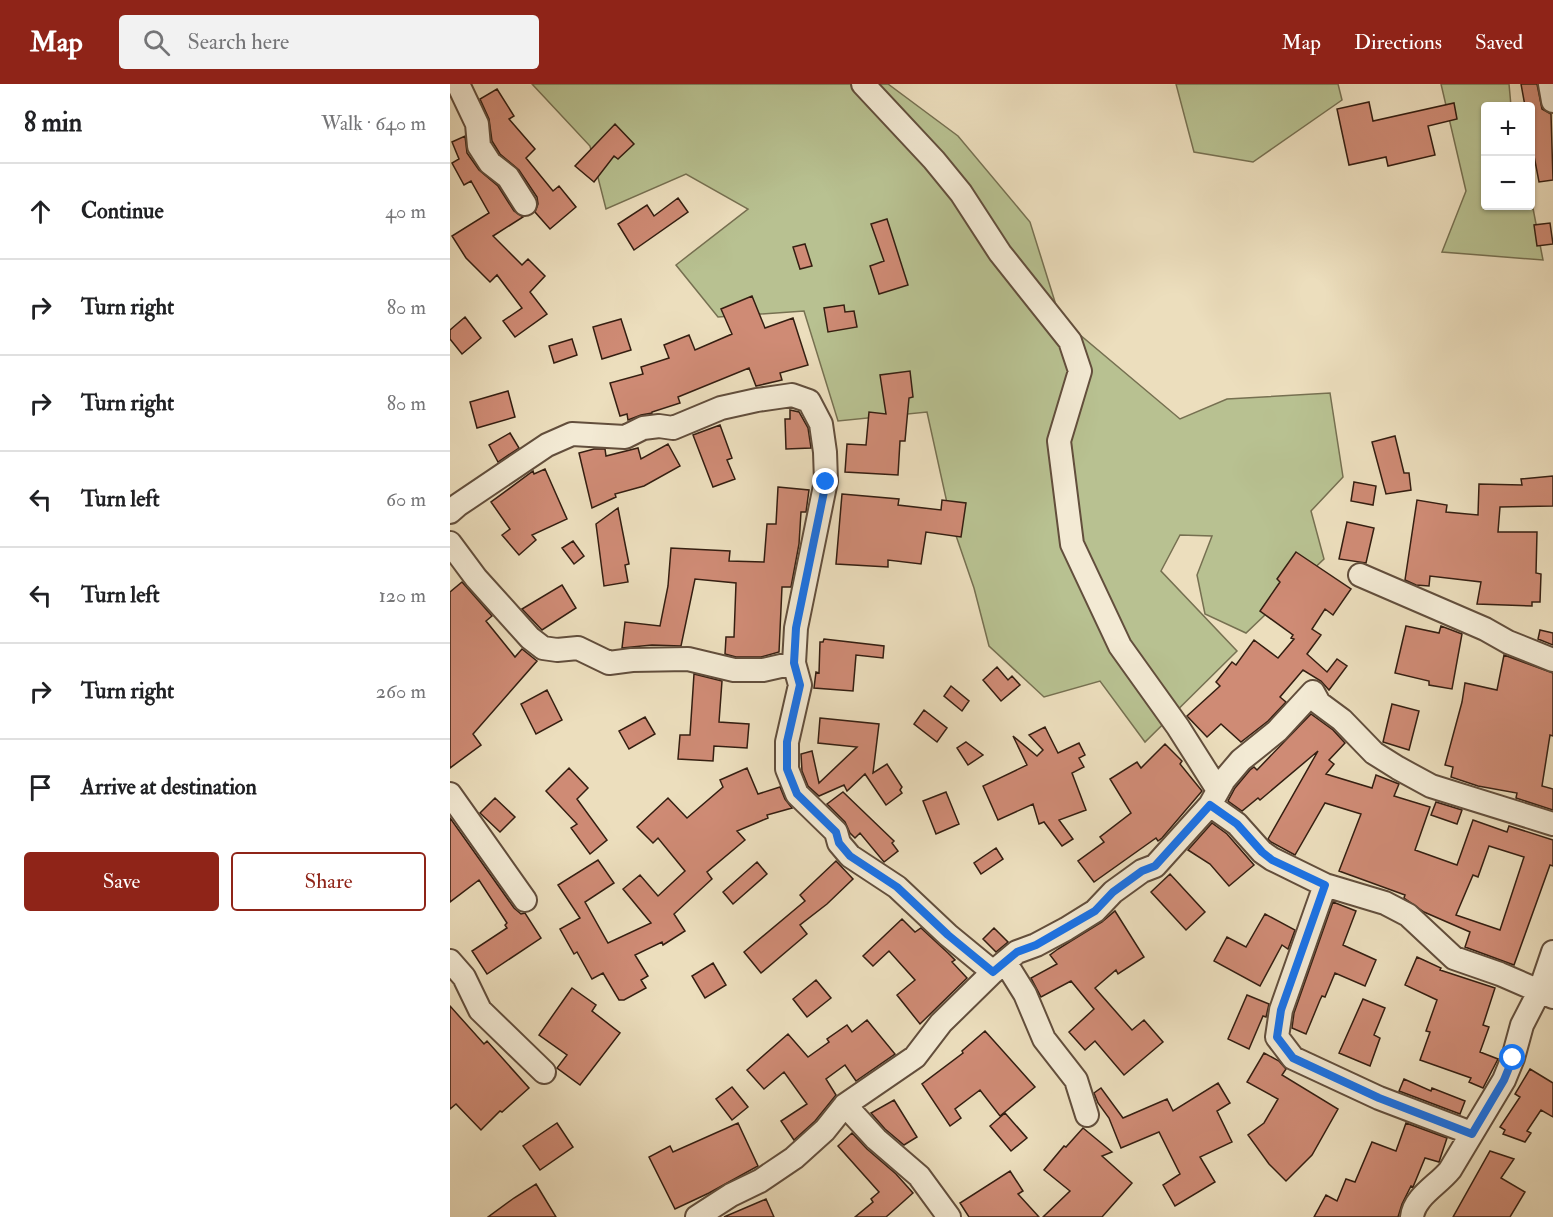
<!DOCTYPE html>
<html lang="en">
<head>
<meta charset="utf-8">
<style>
  :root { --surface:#fff; --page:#f2f2f2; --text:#202124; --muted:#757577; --line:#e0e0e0; --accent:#8f2418 }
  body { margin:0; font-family:"IM FELL Double Pica",serif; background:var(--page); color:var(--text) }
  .controls { position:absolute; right:18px; top:18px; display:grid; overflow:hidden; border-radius:6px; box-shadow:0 2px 4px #0004 }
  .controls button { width:54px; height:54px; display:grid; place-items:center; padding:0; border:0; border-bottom:2px solid var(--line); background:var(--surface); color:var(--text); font:30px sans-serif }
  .stop { position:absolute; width:18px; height:18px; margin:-14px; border:4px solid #1a73e8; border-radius:50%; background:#fff }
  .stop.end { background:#1a73e8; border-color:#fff; box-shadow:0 2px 6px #0008 }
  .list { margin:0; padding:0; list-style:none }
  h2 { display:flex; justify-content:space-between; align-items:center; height:78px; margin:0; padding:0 24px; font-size:26px }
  h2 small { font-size:20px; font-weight:400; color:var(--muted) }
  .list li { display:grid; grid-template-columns:39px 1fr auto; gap:18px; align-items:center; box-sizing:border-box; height:96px; padding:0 24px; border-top:2px solid var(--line) }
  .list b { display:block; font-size:22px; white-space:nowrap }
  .list em { font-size:20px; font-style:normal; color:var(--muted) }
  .actions { display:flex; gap:12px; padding:18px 24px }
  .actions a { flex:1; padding:14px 0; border:2px solid var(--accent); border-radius:6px; text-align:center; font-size:21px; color:var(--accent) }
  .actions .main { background:var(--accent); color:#fff }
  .icon { flex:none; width:33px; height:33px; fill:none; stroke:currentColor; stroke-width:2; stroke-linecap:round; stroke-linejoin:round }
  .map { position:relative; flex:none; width:1103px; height:1133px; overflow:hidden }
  header { display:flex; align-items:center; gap:36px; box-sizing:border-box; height:84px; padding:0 30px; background:var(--accent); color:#fff }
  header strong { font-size:28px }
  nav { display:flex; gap:33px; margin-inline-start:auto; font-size:21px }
  .search { width:420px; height:54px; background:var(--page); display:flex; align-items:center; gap:15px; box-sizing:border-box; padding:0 21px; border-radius:6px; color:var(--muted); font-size:22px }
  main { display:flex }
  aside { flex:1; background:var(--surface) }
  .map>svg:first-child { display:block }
  .green { fill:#b8c191; stroke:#767051; stroke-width:1.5 }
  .building { fill:#cf8b75; stroke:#341e11; stroke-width:1.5; fill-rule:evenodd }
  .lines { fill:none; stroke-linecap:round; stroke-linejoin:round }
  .minor-casing { stroke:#624e3c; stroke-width:26 }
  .minor { stroke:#f3ead4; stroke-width:22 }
  .route { stroke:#1a73e8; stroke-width:8 }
</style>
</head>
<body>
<header>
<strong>Map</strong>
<div class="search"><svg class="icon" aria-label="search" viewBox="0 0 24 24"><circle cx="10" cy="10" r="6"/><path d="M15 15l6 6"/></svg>Search here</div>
<nav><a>Map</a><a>Directions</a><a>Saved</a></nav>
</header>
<main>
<aside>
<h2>8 min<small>Walk · 640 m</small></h2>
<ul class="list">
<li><svg class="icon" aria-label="ahead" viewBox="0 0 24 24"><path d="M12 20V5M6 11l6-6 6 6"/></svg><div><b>Continue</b></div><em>40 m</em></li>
<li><svg class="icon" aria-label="right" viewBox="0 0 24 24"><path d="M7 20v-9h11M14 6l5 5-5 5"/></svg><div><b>Turn right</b></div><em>80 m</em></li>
<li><svg class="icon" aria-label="right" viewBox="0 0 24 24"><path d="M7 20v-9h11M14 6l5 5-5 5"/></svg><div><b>Turn right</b></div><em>80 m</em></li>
<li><svg class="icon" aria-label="left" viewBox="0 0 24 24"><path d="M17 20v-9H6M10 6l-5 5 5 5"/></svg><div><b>Turn left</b></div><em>60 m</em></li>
<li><svg class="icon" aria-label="left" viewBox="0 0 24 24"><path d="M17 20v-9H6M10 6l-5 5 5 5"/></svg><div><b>Turn left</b></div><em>120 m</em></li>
<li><svg class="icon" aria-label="right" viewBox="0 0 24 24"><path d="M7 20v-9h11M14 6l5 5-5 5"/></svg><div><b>Turn right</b></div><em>260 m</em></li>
<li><svg class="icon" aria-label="arrive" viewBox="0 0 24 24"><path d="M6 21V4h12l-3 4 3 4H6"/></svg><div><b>Arrive at destination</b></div></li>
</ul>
<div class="actions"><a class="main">Save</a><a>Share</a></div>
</aside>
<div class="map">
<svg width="1103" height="1133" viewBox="0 0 1103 1133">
  <rect width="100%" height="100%" fill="#ecdebd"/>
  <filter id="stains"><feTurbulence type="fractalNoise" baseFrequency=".00333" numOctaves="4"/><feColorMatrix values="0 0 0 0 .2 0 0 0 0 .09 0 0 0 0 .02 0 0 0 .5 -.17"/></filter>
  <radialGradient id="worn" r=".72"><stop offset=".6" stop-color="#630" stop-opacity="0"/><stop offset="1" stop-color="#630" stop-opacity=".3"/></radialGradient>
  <path class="green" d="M82,0H438L508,52L580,138L610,234L730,335L777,315L880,309L893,393L861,427L874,475L796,549L755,530L747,491L762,452L730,451L711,487L787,567L695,658L650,597L594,613L539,562L524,504L501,437L477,328L388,337L354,227L268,233L226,181L298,125L236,90L156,125L140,62Z
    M726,0H888L892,16L803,78L744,68Z
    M991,0H1059L1061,22H1036V122H1080L1081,114L1093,176L992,168L1016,107Z"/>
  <path class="building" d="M1071,0H1087L1092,25L1101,30L1103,96L1089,98L1080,51V22H1075Z
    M47,5L64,32L59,35L85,65L76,74L103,107L109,102L126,123L100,145L85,128L88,120L87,113L69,86L50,70L42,57L39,35L30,15Z
    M919,18L923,37L1004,19L1007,35L978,42L985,71L938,82L936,73L899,81L887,25Z
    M165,40L184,60L168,75L164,72L144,98L125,82Z
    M15,52L17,69L29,86L48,102L64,127L73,133L43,152L72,181L78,175L95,192L80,208L97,230L65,253L53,237L72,224L47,191L40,198L16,174L2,152L39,129L21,97L14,101L2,79L9,75L2,58Z
    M228,114L238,128L184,166L168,140L197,121L204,132Z
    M437,135L458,201L429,210L420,182L434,177L421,140Z
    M1100,139L1103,160L1087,162L1084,141Z
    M355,160L362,182L350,185L343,163Z
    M302,212L315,244L343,234L358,281L330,289L332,296L306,302L299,284L228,313L230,319L202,328V329L191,331L178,336L177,330L170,332L160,299L193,290L191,283L219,274L214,261L239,251L245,266L282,250L271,225Z
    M394,221L395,228L404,227L407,243L378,248L374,224Z
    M15,233L31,254L12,270L0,255V246Z
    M171,235L181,266L152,275L143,243Z
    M122,255L127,271L104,279L99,262Z
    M460,287L463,313L459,314L455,357H450L448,391L395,388L397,360L416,361L419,328L436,330L430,291Z
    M58,307L65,333L27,344L20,318Z
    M340,326L349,328L358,344L361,364L336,365L335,335H340Z
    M270,341L282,374L277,376L285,395L263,403L243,351Z
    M60,349L69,364L48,378L39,361Z
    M945,352L954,389H959L961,406L936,410L922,358Z
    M218,360L230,382L194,402L165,410L166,413L142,424L129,369L144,365H155L156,372L188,364L191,375Z
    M95,385L117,435L82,451L86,456L69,471L52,451L60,445L41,418L83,387L84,390Z
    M1103,392V422L1050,423L1048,448H1087L1086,489L1091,490L1090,518H1082V522L1027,520L1031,498L980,492L979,502L966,501L955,496L967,416L997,421L996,428L1028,431L1029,400L1072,401L1071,395Z
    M904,398L926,402L923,421L901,417Z
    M328,403L359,406L356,428H351L349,460L341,503H332L329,568L311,573H286L275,570L276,553H284L286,499L245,495L231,562L202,561L172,564L175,538L210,542L218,502L221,464L280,467L279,477L314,478L317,440H326Z
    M392,410L449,415L448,421L491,426L492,416L516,419L511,453L476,448L471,480L438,476V483L386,480Z
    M168,424L179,480L175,481L178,498L154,502L146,440Z
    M897,438L924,444L916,479L889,475Z
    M123,457L134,472L124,480L112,464Z
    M846,468L901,505L883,531L875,525L862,545L871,551L857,570L877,588L887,575L897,582L879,606L871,597L853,586L830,613L836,618L818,637L791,658L771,640L757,653L737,632L770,602L766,598L782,578L786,581L804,556L828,574L844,555L841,554L843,551L810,527L830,498L827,495Z
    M12,498L42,532L36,537L65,573L72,565L87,577L23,650L31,661L0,684V508Z
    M112,501L126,524L92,546L72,525Z
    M956,542L989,549L991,542L1012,550L1002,605L979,601V597L945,589Z
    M1090,546L1103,549V561L1088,555Z
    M374,555L434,562L433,574L406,571L403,607L364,604L366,588L369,589L370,558H373Z
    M1054,571L1103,589V652L1100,651L1092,702L1103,705V726L1066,714L1067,709L1028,702L1001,693L1003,683L995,681L1012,618L1015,599L1047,606Z
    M547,583L558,596L562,592L570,601L551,617L533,596Z
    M244,590L272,597L269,638L299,640L297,664L264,662L263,677L228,675L230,651H240Z
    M501,602L519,617L512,627L494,612Z
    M97,606L112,636L86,650L71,620Z
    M942,620L969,627L959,666L933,658Z
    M474,626L497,644L487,658L464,640Z
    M861,630L883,646L895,659L879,676L884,680L876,690L922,704L926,691L949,700L944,712L980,723L965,766L1007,781L1023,736L1057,748L1059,742L1103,756V782L1100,781L1064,881L1015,863L1020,848L974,828L954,814L955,811L889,787L911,730L875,719L845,771L821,758L818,755L868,667L810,716L808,714L792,727L778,717L785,704L800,686L804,683L807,686ZM1039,762L1074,773L1050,846L1006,831L1023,791L1028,793Z
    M195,633L205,650L179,665L169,647Z
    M370,634L429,640L423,689L437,680L452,703L450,706L452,709L436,721L415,690L397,707L394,701L369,712L358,702L352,687L351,670L362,667L369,699L407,663L368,659Z
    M595,643L608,669L629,659L635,671L629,674L634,683L622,689L636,726L609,736L623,755L612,762L594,738L589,740L583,720L548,736L533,702L577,681L563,652L587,672L593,666L579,651Z
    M516,658L533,671L518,681L507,664Z
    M715,660L732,677L730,680L752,707L712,754L708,757L706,754L644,798L628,777L654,758L650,753L681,729L660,695L687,678L691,684Z
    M119,684L138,704L127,715L157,756L140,770L121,744L127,740L96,707Z
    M297,684L308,710L330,703L335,715L342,724L317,731L318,734L287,747L295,756L257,788L262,795L224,830L235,847L213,861L212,858L185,871L198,892L191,896L196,904L174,916H169L153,889L142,895L127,868L124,870L110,845L130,834L108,801L148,776L164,799L135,818L158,859L201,839L173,805L190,791L208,812L235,787L208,754L203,759L187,743L218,714L237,734L273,703L270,696Z
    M393,708L444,757L442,759L448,767L434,778L410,749L405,754L400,749L395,738L377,720Z
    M496,708L509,740L486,750L473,717Z
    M45,714L65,733L50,748L30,729Z
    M986,718L1012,726L1007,740L981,731Z
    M0,734L64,824L71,830L75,829L91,854L37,890L22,867L57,844L55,841L57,839L29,796L0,818Z
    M762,739L777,750L804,781L779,802L760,780L738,766Z
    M546,764L553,775L531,790L524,779Z
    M386,777L403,795L377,820L350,841L357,850L311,889L294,868L355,817L350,811Z
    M307,778L317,790L283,820L273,808Z
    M720,790L755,828L736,846L701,808Z
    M883,818L906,827L893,861L926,876L915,902L885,889L875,913L872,912L870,916L856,950L842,944L844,929Z
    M665,827L694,873L668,890L666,886L645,904L682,946L694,936L713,958L674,991L645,957L635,966L619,948L644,925L621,897L591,913L581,894L607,880L600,871L608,865L652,838Z
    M815,830L845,846L838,865L832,861L810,902L764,877L777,853L796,863Z
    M452,835L465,848L471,844L498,869L505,876L502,878L517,894L470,940L447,911L465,896L439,867L423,882L413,872Z
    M544,844L558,858L546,868L533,855Z
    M967,873L991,884L990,886L1045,904L1033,941L1039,943L1030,968L1048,975L1033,1004L1019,998L1021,994L970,976L980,948L976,947L987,916L955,901Z
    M263,879L276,901L255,914L242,892Z
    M366,896L381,914L357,933L343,915Z
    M122,904L146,921L142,927L170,949L130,1001L107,984L117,971L89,951Z
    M797,911L819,920L816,933L813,932L799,965L778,955Z
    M913,915L935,924L924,951L930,954L920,982L889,969Z
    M0,922L34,960L37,957L79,1004L52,1028L50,1027L31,1046L6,1020L0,1025Z
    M417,936L445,970L406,997L395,981L376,995L386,1011L365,1037L344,1056L331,1037L357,1020L334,988L314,1005L297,986L338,950L358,973L379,958L377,955L397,941L402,948Z
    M535,947L585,1003L550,1032L530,1006L505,1025L511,1034L500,1042L472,1000L513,969L512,967Z
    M814,969L829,977L836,985L832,991L888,1025L862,1071L836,1097L819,1080L798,1051L814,1039L828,1015L797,998Z
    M1080,985L1103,999V1033L1091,1026L1077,1047L1081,1049L1075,1058L1053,1050L1055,1046L1050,1043L1070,1013L1065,1010Z
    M954,995L981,1007L982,1004L1015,1017L1010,1030L949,1007Z
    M768,999L780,1019L767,1027L782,1058L750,1073L765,1098L725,1122L713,1101L730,1090L709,1048L671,1064L659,1034L648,1019L644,1009L651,1004L673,1034L717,1015L723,1027Z
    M282,1003L298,1023L282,1036L266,1015Z
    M444,1016L467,1053L454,1061L435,1045L421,1029Z
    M555,1029L577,1054L561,1067L540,1042Z
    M107,1039L123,1063L90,1086L73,1062Z
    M288,1039L308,1082L259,1109L225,1125L199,1073L220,1062L223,1068Z
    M956,1039L997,1054L989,1078L975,1074L963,1103L961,1102L952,1120L948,1133H864L876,1111L887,1117L896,1095L905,1098L922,1058L946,1067Z
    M633,1044L662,1068L652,1072L682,1099L652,1133H593L620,1107L594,1086L614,1062L616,1063Z
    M402,1049L417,1065L446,1090L463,1109L436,1133H405L423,1118L421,1115L429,1108L388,1062Z
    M1040,1067L1064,1075L1051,1094L1075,1108L1060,1133H1003Z
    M560,1087L573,1107L568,1110L589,1133H519L510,1119Z
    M86,1100L106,1133H38L64,1114Z
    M316,1115L324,1133H274Z"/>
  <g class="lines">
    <g class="minor-casing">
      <path id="minor" d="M8,0L27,40L29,62L40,79L58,93L75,120
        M413,0L484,76L511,109L550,169L620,257L630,287L609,357L622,460L670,562L728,643L768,706
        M1100,0L1103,17
        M0,428L8,421L97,361L122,350L175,353L193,344L209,342L223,344L271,324L307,316L342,311L359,317L371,340L375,368L376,397L346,544L344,579L350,601L337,658V685L347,710L386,748L389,759L400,772L447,803L498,851L543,888
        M0,459L26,494L80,554L93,564L107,566L128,564L159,579L182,576L238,575L284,586H313L344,579
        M910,491L1035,545L1058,558L1103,576
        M0,710L75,816
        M760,721L787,740L812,768L822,775L875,801L935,819L958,831L1004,874L1050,890L1103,913
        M875,801L831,926L827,953L843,974L929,1014L1021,1049
        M0,877L14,893L30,926L94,988
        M555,878L575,910L594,955L626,996L637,1031
        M395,1021L426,1055L469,1092L499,1133
        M247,1133L281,1111L310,1097L344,1074L375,1046L395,1021L465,973L491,939L543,888L567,868L586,861L616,845L645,827L663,808L692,787L705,782L760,721L774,696L791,676L827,647L863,608L869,619L892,636L924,669L948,684L981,702L1103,740
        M962,1133C964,1113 988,1101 1000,1086L1054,996L1063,974L1072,941L1090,906L1103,868"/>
    </g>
    <use href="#minor" class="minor"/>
  </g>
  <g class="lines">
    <path class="route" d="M376,398L346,544L344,579L350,601L337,658V685L347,710L386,748L389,759L400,772L447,803L498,851L543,888L567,868L586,861L645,827L663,808L692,787L705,782L760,721L787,740L812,768L822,776L875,801L831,926L827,953L843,974L929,1014L1022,1050L1054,996L1063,974"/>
  </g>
  <rect width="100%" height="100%" filter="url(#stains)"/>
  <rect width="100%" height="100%" fill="url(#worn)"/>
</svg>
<div class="controls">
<button>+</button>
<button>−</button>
</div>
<div class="stop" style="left:1063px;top:974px"></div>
<div class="stop end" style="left:376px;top:398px"></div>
</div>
</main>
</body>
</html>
